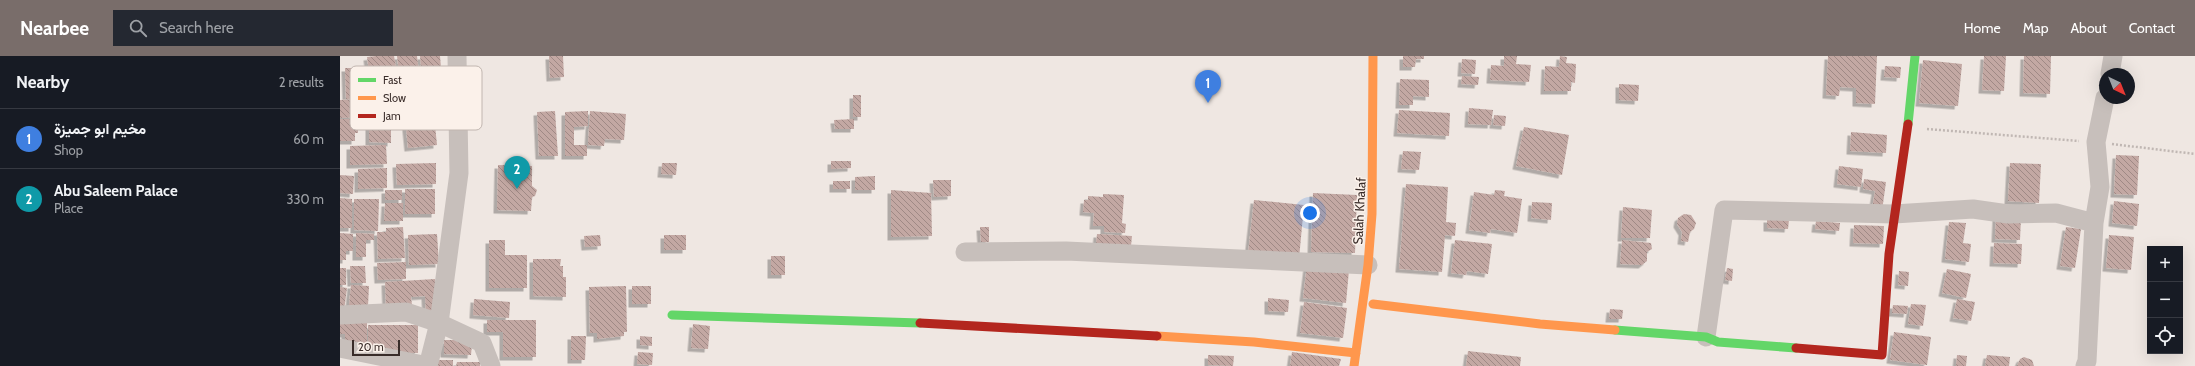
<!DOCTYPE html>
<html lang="en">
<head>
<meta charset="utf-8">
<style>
  :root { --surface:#171b24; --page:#242831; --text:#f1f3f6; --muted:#9ea1a6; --line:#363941; --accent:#796d6a }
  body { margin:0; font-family:Cabin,Vazirmatn,sans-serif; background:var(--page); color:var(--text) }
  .controls { position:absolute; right:12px; bottom:12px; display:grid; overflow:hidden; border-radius:0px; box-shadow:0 4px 16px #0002 }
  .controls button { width:36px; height:36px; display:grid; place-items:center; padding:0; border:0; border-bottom:1px solid var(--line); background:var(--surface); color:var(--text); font:20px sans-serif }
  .compass { position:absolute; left:1759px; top:12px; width:36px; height:36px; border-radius:50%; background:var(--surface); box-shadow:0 4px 16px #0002; rotate:137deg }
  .scale { position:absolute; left:12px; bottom:10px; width:48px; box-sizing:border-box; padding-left:4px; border:2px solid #392c29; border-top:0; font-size:11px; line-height:14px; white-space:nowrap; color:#392c29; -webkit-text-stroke:3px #fbf1ea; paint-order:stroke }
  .you { position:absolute; left:970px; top:157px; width:14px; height:14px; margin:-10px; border:3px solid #fff; border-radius:50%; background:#1a73e8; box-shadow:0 0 0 6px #1a73e833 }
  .badge { display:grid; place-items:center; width:26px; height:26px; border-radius:50%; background:var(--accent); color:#fff; font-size:13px; font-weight:700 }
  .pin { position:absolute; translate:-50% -33px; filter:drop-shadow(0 1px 2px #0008) }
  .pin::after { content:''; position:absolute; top:21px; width:14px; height:12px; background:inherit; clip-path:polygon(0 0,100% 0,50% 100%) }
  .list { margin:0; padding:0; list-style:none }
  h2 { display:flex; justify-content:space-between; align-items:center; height:52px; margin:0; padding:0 16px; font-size:17px }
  h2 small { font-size:13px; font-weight:400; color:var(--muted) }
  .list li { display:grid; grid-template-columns:26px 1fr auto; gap:12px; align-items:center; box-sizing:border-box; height:60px; padding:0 16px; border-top:1px solid var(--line) }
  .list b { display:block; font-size:15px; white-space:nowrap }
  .list p { margin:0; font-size:13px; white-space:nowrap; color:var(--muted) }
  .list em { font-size:13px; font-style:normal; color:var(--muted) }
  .icon { flex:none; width:22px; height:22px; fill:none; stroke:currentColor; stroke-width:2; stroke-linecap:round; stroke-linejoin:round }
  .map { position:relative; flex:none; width:1855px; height:310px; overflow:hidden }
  header { display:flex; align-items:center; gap:24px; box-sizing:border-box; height:56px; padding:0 20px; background:var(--accent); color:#fff }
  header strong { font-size:19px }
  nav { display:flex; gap:22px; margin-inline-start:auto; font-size:14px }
  .search { width:280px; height:36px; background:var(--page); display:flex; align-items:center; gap:10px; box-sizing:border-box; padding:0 14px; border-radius:0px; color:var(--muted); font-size:15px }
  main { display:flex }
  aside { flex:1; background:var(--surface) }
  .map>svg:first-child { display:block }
  .building { fill:url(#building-back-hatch); filter:url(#shadow) }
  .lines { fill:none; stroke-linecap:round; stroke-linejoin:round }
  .path { stroke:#c0b7b3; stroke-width:2.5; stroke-dasharray:2 2; stroke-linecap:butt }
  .street { stroke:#c7bfbb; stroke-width:19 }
  .fast { stroke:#63d668; stroke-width:9 }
  .slow { stroke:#ff974d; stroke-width:9 }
  .jam { stroke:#b3261e; stroke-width:9 }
  .labels { text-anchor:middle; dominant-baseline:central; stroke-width:3; stroke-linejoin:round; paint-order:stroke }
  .street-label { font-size:13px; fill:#392c29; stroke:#fbf1ea }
  .key { fill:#fbf1ea; stroke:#c1b6b0; stroke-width:1 }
  .key-label { font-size:11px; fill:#392c29 }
</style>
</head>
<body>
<header>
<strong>Nearbee</strong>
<div class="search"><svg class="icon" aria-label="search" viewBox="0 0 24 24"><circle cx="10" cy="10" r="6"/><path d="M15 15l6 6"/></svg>Search here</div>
<nav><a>Home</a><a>Map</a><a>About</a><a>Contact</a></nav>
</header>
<main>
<aside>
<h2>Nearby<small>2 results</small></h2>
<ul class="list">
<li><span class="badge" style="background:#3f7fe0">1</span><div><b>مخيم ابو جميزة</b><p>Shop</p></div><em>60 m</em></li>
<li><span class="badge" style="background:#0f9aa8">2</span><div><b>Abu Saleem Palace</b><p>Place</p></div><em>330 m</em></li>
</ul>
</aside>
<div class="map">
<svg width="1855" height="310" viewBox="0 0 1855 310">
  <defs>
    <pattern id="building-back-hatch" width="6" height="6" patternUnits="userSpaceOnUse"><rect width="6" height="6" fill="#c3a8a3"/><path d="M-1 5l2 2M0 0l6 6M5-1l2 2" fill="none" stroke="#9f8985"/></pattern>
    <filter id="shadow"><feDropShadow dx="-3.5" dy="3.5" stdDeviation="0" flood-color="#0004"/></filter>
  </defs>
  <rect width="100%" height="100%" fill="#efe7e2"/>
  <path class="building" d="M36,0H54L56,11L29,15L27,1Z
    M57,0H77L80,26L72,27L73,32L61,33Z
    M80,0H100L103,35L83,37Z
    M209,0H223L224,21L210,22Z
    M1063,0H1084V3H1076L1075,11H1063Z
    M1164,0H1177L1176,8L1191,9L1189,26L1150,24L1151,9L1164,10Z
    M1220,0L1227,1L1226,7L1236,8L1235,27L1231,26V35H1204L1205,10L1219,11Z
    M1488,0H1537L1535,48L1516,47V32L1500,31L1499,40L1486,39Z
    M1644,0H1666L1664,35L1642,34Z
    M1684,0H1711L1710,38L1683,37Z
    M1122,3L1136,4L1135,18L1121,17Z
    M1583,4L1622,8L1618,50L1579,47Z
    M1545,10L1561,11L1560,22L1544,21Z
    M5,12H20L21,42L6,43Z
    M1122,20L1139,21L1138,29L1121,28Z
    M1060,23L1089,24V41L1073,40V49H1059Z
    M1279,28L1299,29L1298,45L1279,44Z
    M513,39H521V61H513Z
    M20,43L21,61L0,62V44Z
    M1129,52L1153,54L1151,69L1128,68Z
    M1059,54L1110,57L1109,80L1057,77Z
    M215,55L218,100H199L197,56Z
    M248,55V70L234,71V89H247V100H225V56Z
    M250,55L286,58L284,84L265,83L264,90L248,89Z
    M94,59L97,89L68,92L65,62Z
    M1154,59L1166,60L1165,70L1153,69Z
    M0,63H18V77H15V85H0Z
    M514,63V73H495L494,64Z
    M29,69H51V87L29,86Z
    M1184,71L1229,79L1222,119L1176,110Z
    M1511,76L1547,79L1546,97L1510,95Z
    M46,89L47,108L10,109V90Z
    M1063,95L1081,96L1079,114L1061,113Z
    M1776,99L1799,100L1797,139L1774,138Z
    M491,105H511V112L491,113Z
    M96,107V128L57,129L56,108Z
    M322,107H337L336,119L321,118Z
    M1670,107L1701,108L1699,147L1668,145Z
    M158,109L192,110V130L197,134L195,140L192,141L191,155L157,154Z
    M1499,110L1523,113L1521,131L1497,128Z
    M47,112V132L18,133V113Z
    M0,119L14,120L13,138L0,137Z
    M535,120V134H515V121Z
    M1524,123L1546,126L1542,155L1532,153L1535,135L1523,133Z
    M593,124H611V140L594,141Z
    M493,125H510V133H493Z
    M1066,128L1108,131L1106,166L1116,167L1115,180L1105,179L1102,216L1059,213Z
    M65,133H95V158H65Z
    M45,134H62V144H45Z
    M551,134L591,137L592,180L551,181Z
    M1155,134L1165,135L1164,140L1182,143L1177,177L1151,173L1150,177L1129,174L1134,136L1154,139Z
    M973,137L1017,139L1015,197L971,196Z
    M763,138L784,139L782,167L786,168L785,177L764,176V170H753L754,157L743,156L744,144H748V140L763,141Z
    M0,142L12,143V172H0Z
    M14,143H39L38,175L14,174Z
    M914,144L964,149L959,203L908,198Z
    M1774,145L1799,148L1797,170L1772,167Z
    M1192,146L1212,147L1211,164L1191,162Z
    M45,147H63V165H44Z
    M1283,151L1312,154L1310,182H1281Z
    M1344,158L1351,159L1356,167L1354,173L1350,176L1348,186L1341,185L1342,176L1337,168L1338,162Z
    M1656,161L1681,162L1680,184L1655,183Z
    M1427,163L1449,164L1448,173L1427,172Z
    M1476,165L1500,167L1499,175L1475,173Z
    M1609,166L1626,167L1623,187L1631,188L1629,206L1605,203Z
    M1514,169L1544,170L1543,188L1513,187Z
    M63,171L65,202L38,203L37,176H46V172Z
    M640,171H649V186H641Z
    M1726,171L1741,173L1735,212L1720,210Z
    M0,177L13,178V195H6V204H0Z
    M16,177L34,178V184H26V201H16Z
    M97,178L99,208L69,209L68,179Z
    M757,178L792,180L791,190L756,188Z
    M260,179L261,190L245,191L244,180Z
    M324,179H346V194H324Z
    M1769,179L1794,181L1791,214L1766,212Z
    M149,184H165V199H187V232H149Z
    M1115,184L1152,188L1148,218L1127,215L1126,219L1111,217Z
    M1282,184L1311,187L1312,193L1307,196V205L1302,209L1280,208Z
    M1654,187L1682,188L1681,208L1653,207Z
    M431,200H445V219H431Z
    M193,203H221L220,210H223V221H226V241L193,240Z
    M66,206V223L38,224L37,207Z
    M967,209L1009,214L1006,247L963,242Z
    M10,210H25L26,227H11Z
    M0,212H6V229H0Z
    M1387,212L1393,213L1392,225L1385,224Z
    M1607,213L1631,218L1626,242L1602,237Z
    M1559,215L1569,216L1568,230L1558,229Z
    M95,223L97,258H86L85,240L71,241L72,249L46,251L45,226Z
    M11,229L29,230L28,250L9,249Z
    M286,230L287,276H284V280L257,283V277H250L249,231Z
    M292,230H311V248H292Z
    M0,231L7,232L4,255L0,254Z
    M928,242L949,244L948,256L928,255Z
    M134,243L170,246L169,262L133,259Z
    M1617,243L1635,246L1631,265L1613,262Z
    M964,246L1007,252L1003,282L960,277Z
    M1571,248L1586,249L1583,270L1568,268Z
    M1553,249L1568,250L1567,258L1552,257Z
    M1270,253L1283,254L1282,263H1269Z
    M147,264H196V301H163V276H147Z
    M0,265H27V289H5V278H0Z
    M353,268L370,270L368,293L351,292Z
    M28,269H78V297L28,296Z
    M1554,276L1591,281L1587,309L1550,304Z
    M231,280H246L245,304H231Z
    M300,280L312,281V290L300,289Z
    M104,284H123L132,288L131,299L104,298Z
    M1128,295L1181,301L1180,310H1126Z
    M298,296L313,297L312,309L297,308Z
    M952,296L1001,303L999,310H950Z
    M868,299L894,300L893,310L868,309Z
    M1617,299L1627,300L1626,310H1616Z
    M1647,299L1670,301L1669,310H1645Z
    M1684,301L1692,304L1694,310H1677L1680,303Z
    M98,304H113V310H97Z
    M117,306H140V310H116Z"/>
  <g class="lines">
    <path class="path" d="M1587,73L1739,85
      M1772,88L1855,98"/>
    <path class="street" d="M1770,18L1773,0
      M625,196L726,195L1028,209
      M0,259L66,256L99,267L142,287L151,310
      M1366,281L1384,154L1554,158L1633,153L1668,158L1716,157L1754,167
      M0,292L88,310
      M88,310L99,267L119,117L117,0
      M1745,310L1747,305L1754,167L1760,131L1756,86L1765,42"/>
    <path class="fast" d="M1568,68L1575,0
      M332,259L580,267
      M1275,274L1366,281L1378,286L1456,292"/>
    <path class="slow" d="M1033,248L1200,268L1275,274
      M817,280L914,286L1016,297
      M1014,310L1028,209L1032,158L1033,0"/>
    <path class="jam" d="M580,267L817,280
      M1456,292L1542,299L1549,198L1568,68"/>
  </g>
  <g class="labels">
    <g class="street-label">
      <text transform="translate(1019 155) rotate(-87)">Salah Khalaf</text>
    </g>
  </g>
  <rect x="10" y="10" width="132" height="64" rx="6" class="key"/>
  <rect x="18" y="22" width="18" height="4" fill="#63d668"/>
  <rect x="18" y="40" width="18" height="4" fill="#ff974d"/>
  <rect x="18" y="58" width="18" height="4" fill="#b3261e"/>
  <g class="key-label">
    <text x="43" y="28">Fast</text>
    <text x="43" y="46">Slow</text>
    <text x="43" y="64">Jam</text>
  </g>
</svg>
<div class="controls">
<button>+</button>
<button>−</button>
<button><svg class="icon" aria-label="locate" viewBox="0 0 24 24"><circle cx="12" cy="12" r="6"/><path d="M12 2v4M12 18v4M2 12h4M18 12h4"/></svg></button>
</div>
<svg class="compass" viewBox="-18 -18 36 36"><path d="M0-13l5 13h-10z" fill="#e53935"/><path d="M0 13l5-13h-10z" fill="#9ea1a6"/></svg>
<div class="scale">20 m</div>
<div class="you"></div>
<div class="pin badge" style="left:868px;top:47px;background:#3f7fe0">1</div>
<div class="pin badge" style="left:177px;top:133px;background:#0f9aa8">2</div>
</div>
</main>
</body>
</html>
